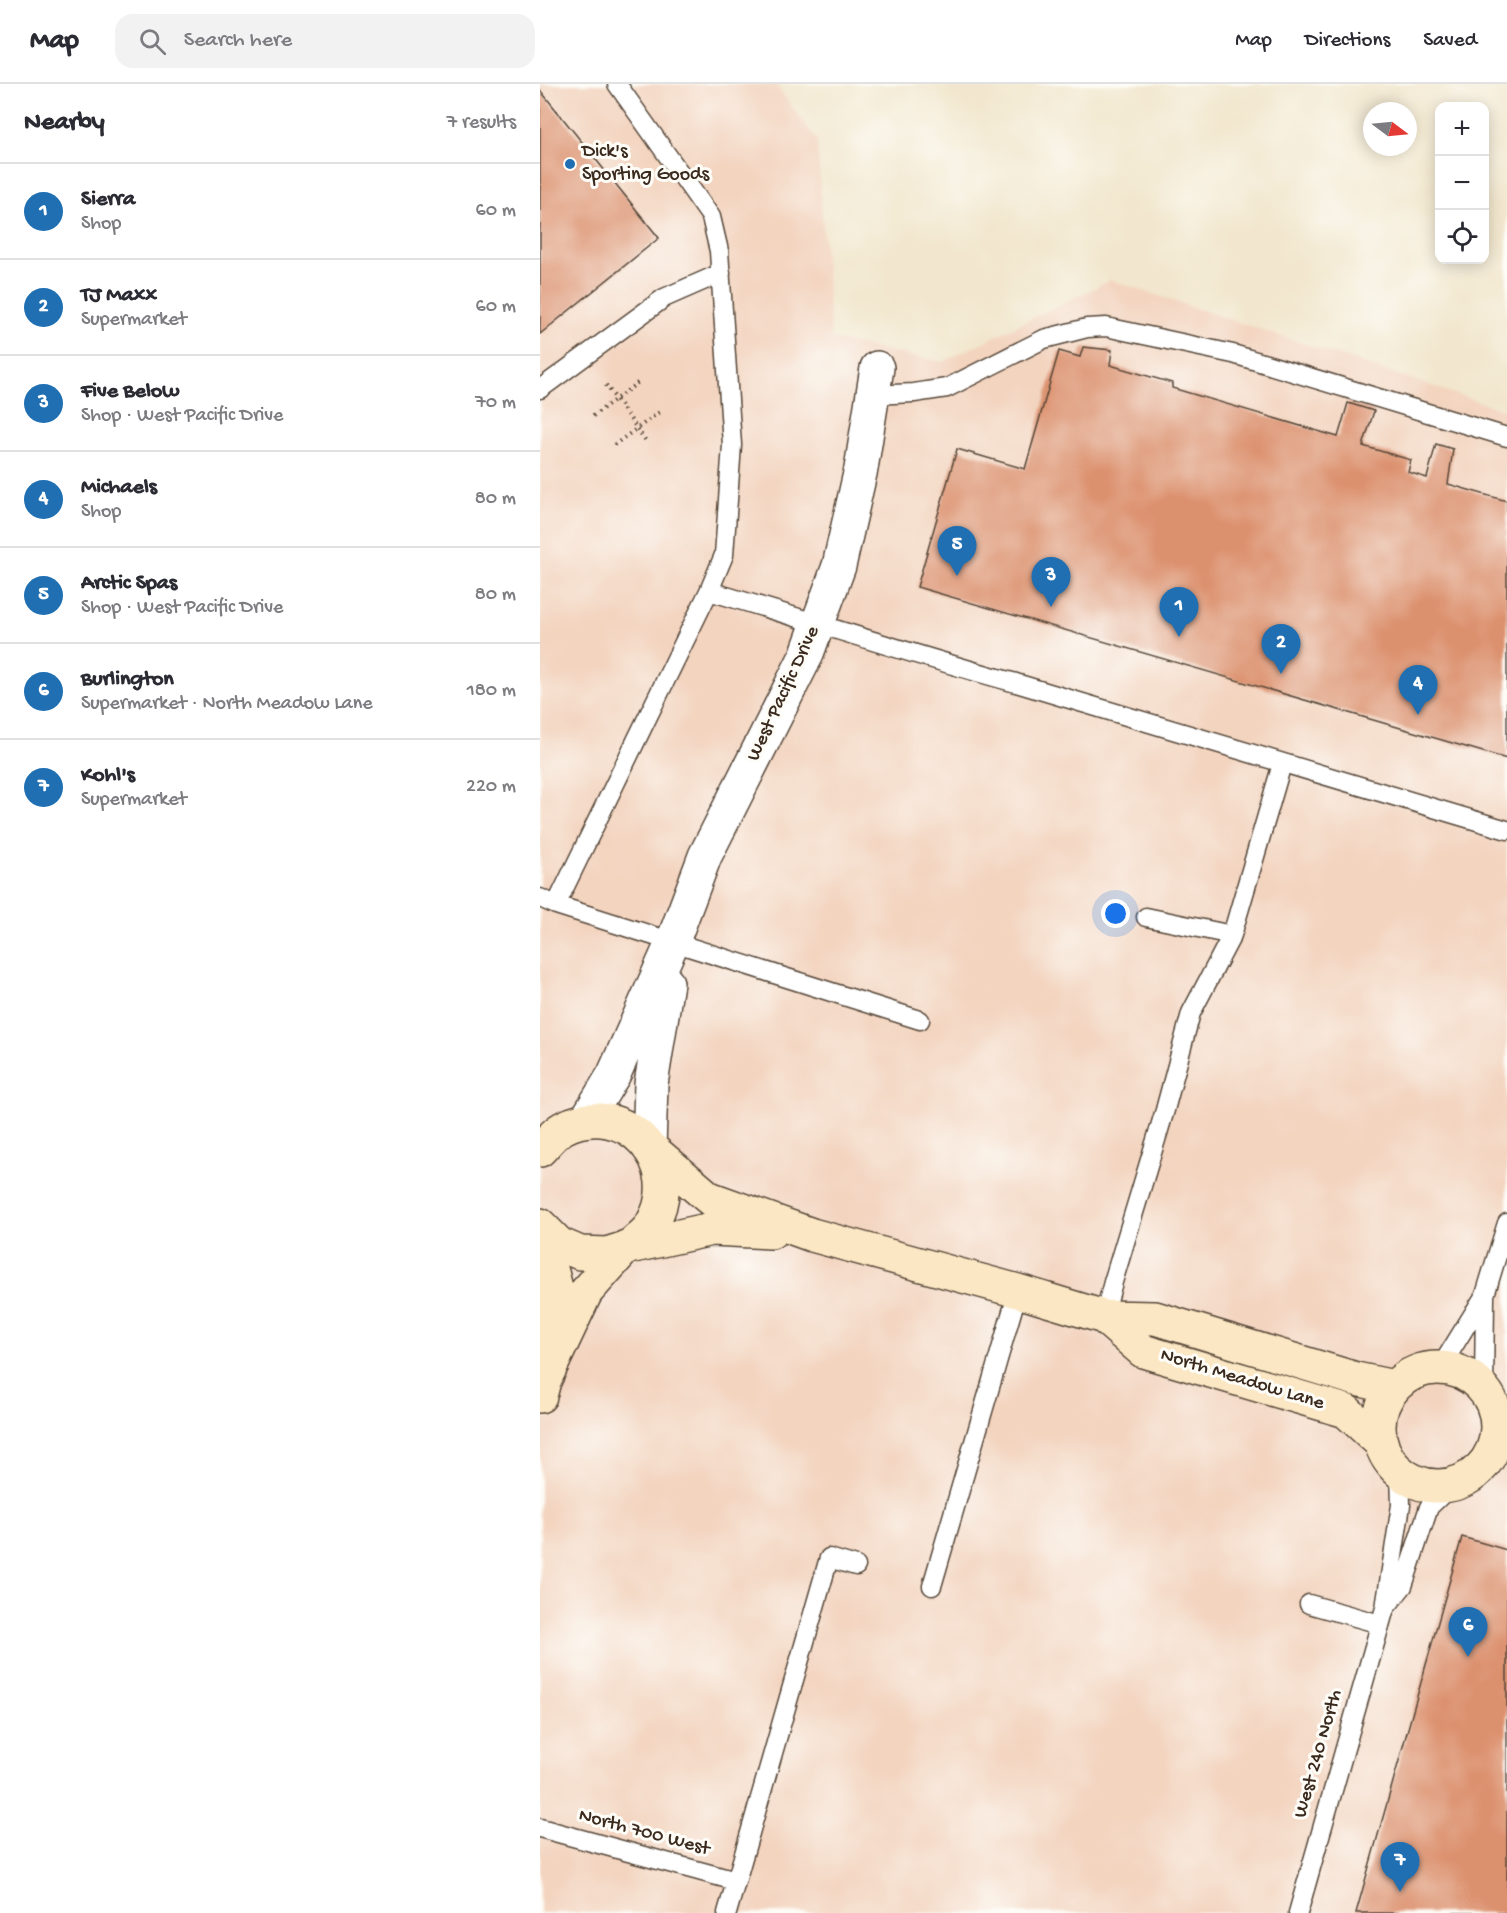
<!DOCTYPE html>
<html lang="en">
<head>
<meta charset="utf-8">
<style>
  :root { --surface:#fff; --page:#f2f2f3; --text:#2b2b33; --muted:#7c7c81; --line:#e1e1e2; --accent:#1f6fb2 }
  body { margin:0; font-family:"Gochi Hand",sans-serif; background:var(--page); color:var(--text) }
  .controls { position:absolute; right:18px; top:18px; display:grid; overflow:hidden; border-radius:12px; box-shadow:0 3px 15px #0003 }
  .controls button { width:54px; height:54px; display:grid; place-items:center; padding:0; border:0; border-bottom:2px solid var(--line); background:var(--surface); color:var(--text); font:30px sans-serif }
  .compass { position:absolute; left:823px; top:18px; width:54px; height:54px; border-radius:50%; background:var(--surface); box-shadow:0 3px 15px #0003; rotate:106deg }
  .you { position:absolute; left:576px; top:830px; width:21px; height:21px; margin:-15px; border:4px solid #fff; border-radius:50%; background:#1a73e8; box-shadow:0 0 0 9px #1a73e833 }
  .badge { display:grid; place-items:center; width:39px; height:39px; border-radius:50%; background:var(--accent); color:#fff; font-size:20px; font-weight:700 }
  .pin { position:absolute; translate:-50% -50px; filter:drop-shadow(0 2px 3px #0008) }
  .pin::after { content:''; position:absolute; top:32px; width:21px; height:18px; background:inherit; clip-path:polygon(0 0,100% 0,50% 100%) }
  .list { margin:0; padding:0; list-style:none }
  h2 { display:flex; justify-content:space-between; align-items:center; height:78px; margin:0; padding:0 24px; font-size:26px }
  h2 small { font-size:20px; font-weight:400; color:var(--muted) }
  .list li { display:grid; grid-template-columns:39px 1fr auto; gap:18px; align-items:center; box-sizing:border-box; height:96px; padding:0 24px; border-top:2px solid var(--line) }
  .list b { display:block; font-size:22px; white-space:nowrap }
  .list p { margin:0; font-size:20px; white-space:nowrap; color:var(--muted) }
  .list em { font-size:20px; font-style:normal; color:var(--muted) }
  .icon { flex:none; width:33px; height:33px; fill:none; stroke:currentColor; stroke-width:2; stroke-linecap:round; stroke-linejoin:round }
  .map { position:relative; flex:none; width:967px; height:1829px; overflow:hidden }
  header { display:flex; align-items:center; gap:36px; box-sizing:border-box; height:84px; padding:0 30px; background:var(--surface); border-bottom:2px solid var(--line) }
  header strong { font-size:28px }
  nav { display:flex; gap:33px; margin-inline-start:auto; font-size:21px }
  .search { width:420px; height:54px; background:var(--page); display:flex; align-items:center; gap:15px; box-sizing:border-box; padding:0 21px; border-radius:18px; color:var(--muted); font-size:22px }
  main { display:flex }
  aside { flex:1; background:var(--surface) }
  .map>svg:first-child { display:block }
  .built { fill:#f3d4bf }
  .building { fill:#dc916e }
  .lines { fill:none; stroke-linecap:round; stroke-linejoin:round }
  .lane-casing { stroke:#564638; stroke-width:21 }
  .street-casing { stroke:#564638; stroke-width:36 }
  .secondary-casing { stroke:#564638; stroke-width:36 }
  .path { stroke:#564638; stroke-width:4; stroke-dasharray:1.5 4.5; stroke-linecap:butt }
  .lane { stroke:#fff; stroke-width:18 }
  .street { stroke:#fff; stroke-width:33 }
  .secondary { stroke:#fbe7c3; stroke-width:33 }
  .poi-dot { fill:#1f6fb2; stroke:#fdfcf7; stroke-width:2 }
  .labels { text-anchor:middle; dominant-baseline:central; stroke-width:6; stroke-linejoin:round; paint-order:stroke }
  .poi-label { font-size:20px; fill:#3b2a1e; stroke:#fdfcf7; text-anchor:start }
  .street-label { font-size:20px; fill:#3b2a1e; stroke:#fdfcf7 }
</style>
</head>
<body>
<header>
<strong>Map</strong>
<div class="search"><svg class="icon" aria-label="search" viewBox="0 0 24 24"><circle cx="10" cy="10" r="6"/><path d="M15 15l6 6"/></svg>Search here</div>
<nav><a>Map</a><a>Directions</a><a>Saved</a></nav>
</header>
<main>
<aside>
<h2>Nearby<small>7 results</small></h2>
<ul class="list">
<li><span class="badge">1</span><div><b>Sierra</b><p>Shop</p></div><em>60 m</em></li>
<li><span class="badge">2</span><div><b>TJ Maxx</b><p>Supermarket</p></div><em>60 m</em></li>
<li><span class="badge">3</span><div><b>Five Below</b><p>Shop · West Pacific Drive</p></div><em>70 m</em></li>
<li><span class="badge">4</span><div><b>Michaels</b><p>Shop</p></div><em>80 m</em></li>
<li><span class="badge">5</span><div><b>Arctic Spas</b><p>Shop · West Pacific Drive</p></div><em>80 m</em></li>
<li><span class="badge">6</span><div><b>Burlington</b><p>Supermarket · North Meadow Lane</p></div><em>180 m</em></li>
<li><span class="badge">7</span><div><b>Kohl's</b><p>Supermarket</p></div><em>220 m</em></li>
</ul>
</aside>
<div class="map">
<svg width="967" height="1829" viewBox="0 0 967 1829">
  <rect width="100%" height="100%" fill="#fdfcf7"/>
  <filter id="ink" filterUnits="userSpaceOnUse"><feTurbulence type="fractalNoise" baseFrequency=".0167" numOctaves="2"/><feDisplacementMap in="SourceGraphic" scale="12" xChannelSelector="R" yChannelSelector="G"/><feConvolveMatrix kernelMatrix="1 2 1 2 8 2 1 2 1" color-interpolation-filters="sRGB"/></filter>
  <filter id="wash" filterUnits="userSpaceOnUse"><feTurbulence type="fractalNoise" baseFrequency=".008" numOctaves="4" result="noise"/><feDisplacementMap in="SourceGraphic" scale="24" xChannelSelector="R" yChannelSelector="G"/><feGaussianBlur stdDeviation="1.35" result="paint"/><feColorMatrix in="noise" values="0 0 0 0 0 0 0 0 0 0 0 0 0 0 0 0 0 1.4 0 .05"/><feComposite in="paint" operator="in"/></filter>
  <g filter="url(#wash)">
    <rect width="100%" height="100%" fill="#f2e7ce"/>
    <path class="built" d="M0,0H235L277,56L291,255L402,278L571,196L967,327V1829H0Z"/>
    <g id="blocks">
      <path class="building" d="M0,6L119,154L0,250Z
        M543,263L572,266L570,281L632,299V304L798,353L808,319L834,327L823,362L871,376L868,388L887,394L896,360L913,365L908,400L967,417V675L377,503L417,365L485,385L519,267L540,273Z
        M922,1453L967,1466V1829H816Z"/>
    </g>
  </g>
  <g filter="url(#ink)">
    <use href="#blocks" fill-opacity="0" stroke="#564638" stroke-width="1.5"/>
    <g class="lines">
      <g class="lane-casing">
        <path id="lane" d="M77,0L171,133L179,167L192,361L184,471L169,507C272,537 373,571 476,599L967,746
          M0,305L124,214L181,189
          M333,311L374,309L407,304L504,255L547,244L566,243L693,270L967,353
          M0,814L16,821L380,936
          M16,821L169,507
          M606,833L692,851
          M564,1233L573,1198L625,1026L651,929L692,851L742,680
          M900,1284L945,1211L967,1139
          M944,1305L945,1213
          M392,1502L478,1207
          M769,1520L840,1540
          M846,1523L863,1502L889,1423L913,1400
          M0,1744L196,1797
          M187,1829L289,1474L316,1482
          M758,1829L845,1524L861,1421L860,1389"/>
      </g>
      <g class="street-casing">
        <path id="street" d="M46,1036L74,990L133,857L165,772L266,572L299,482L321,385L337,284
          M109,1064L111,1000L127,899"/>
      </g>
      <g class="secondary-casing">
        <path id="secondary" d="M0,1066C7,1058 14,1049 23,1044C86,1012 147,1081 112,1140C107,1149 96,1156 89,1163
          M114,1067L169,1114L272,1151L478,1207L564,1233L615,1234L816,1295L854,1303
          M0,1141L19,1160L40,1169L67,1170L89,1163L172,1145L231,1148
          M0,1142L16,1204L8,1266
          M564,1233L603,1267L806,1327L840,1358
          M839 1343a59 59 0 1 1 118 0a59 59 0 1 1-118 0Z
          M0,1312L4,1297L46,1208L86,1163"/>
      </g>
      <path class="path" d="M66,301L106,357
        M53,332L100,297
        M74,361L121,327"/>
      <use href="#lane" class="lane"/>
      <use href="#street" class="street"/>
      <use href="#secondary" class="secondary"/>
    </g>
  </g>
  <circle class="poi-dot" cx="30" cy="80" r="6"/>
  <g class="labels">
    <g class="poi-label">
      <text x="42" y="68">Dick's<tspan x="42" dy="23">Sporting Goods</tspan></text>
    </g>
    <g class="street-label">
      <text transform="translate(244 610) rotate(-65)">West Pacific Drive</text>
      <text transform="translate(702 1296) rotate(17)">North Meadow Lane</text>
      <text transform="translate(779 1670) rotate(-74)">West 240 North</text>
      <text transform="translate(104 1749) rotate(15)">North 700 West</text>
    </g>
  </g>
</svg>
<div class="controls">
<button>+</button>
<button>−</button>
<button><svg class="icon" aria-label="locate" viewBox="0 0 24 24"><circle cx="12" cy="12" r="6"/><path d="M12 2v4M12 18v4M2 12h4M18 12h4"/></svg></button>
</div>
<svg class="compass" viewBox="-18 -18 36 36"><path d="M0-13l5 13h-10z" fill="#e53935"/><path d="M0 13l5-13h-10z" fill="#7c7c81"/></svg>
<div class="you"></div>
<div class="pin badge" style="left:639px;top:553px">1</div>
<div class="pin badge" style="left:741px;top:590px">2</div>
<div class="pin badge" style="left:511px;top:523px">3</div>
<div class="pin badge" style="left:878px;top:631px">4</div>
<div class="pin badge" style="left:417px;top:492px">5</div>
<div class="pin badge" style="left:928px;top:1573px">6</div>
<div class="pin badge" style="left:860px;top:1808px">7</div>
</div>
</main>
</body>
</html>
